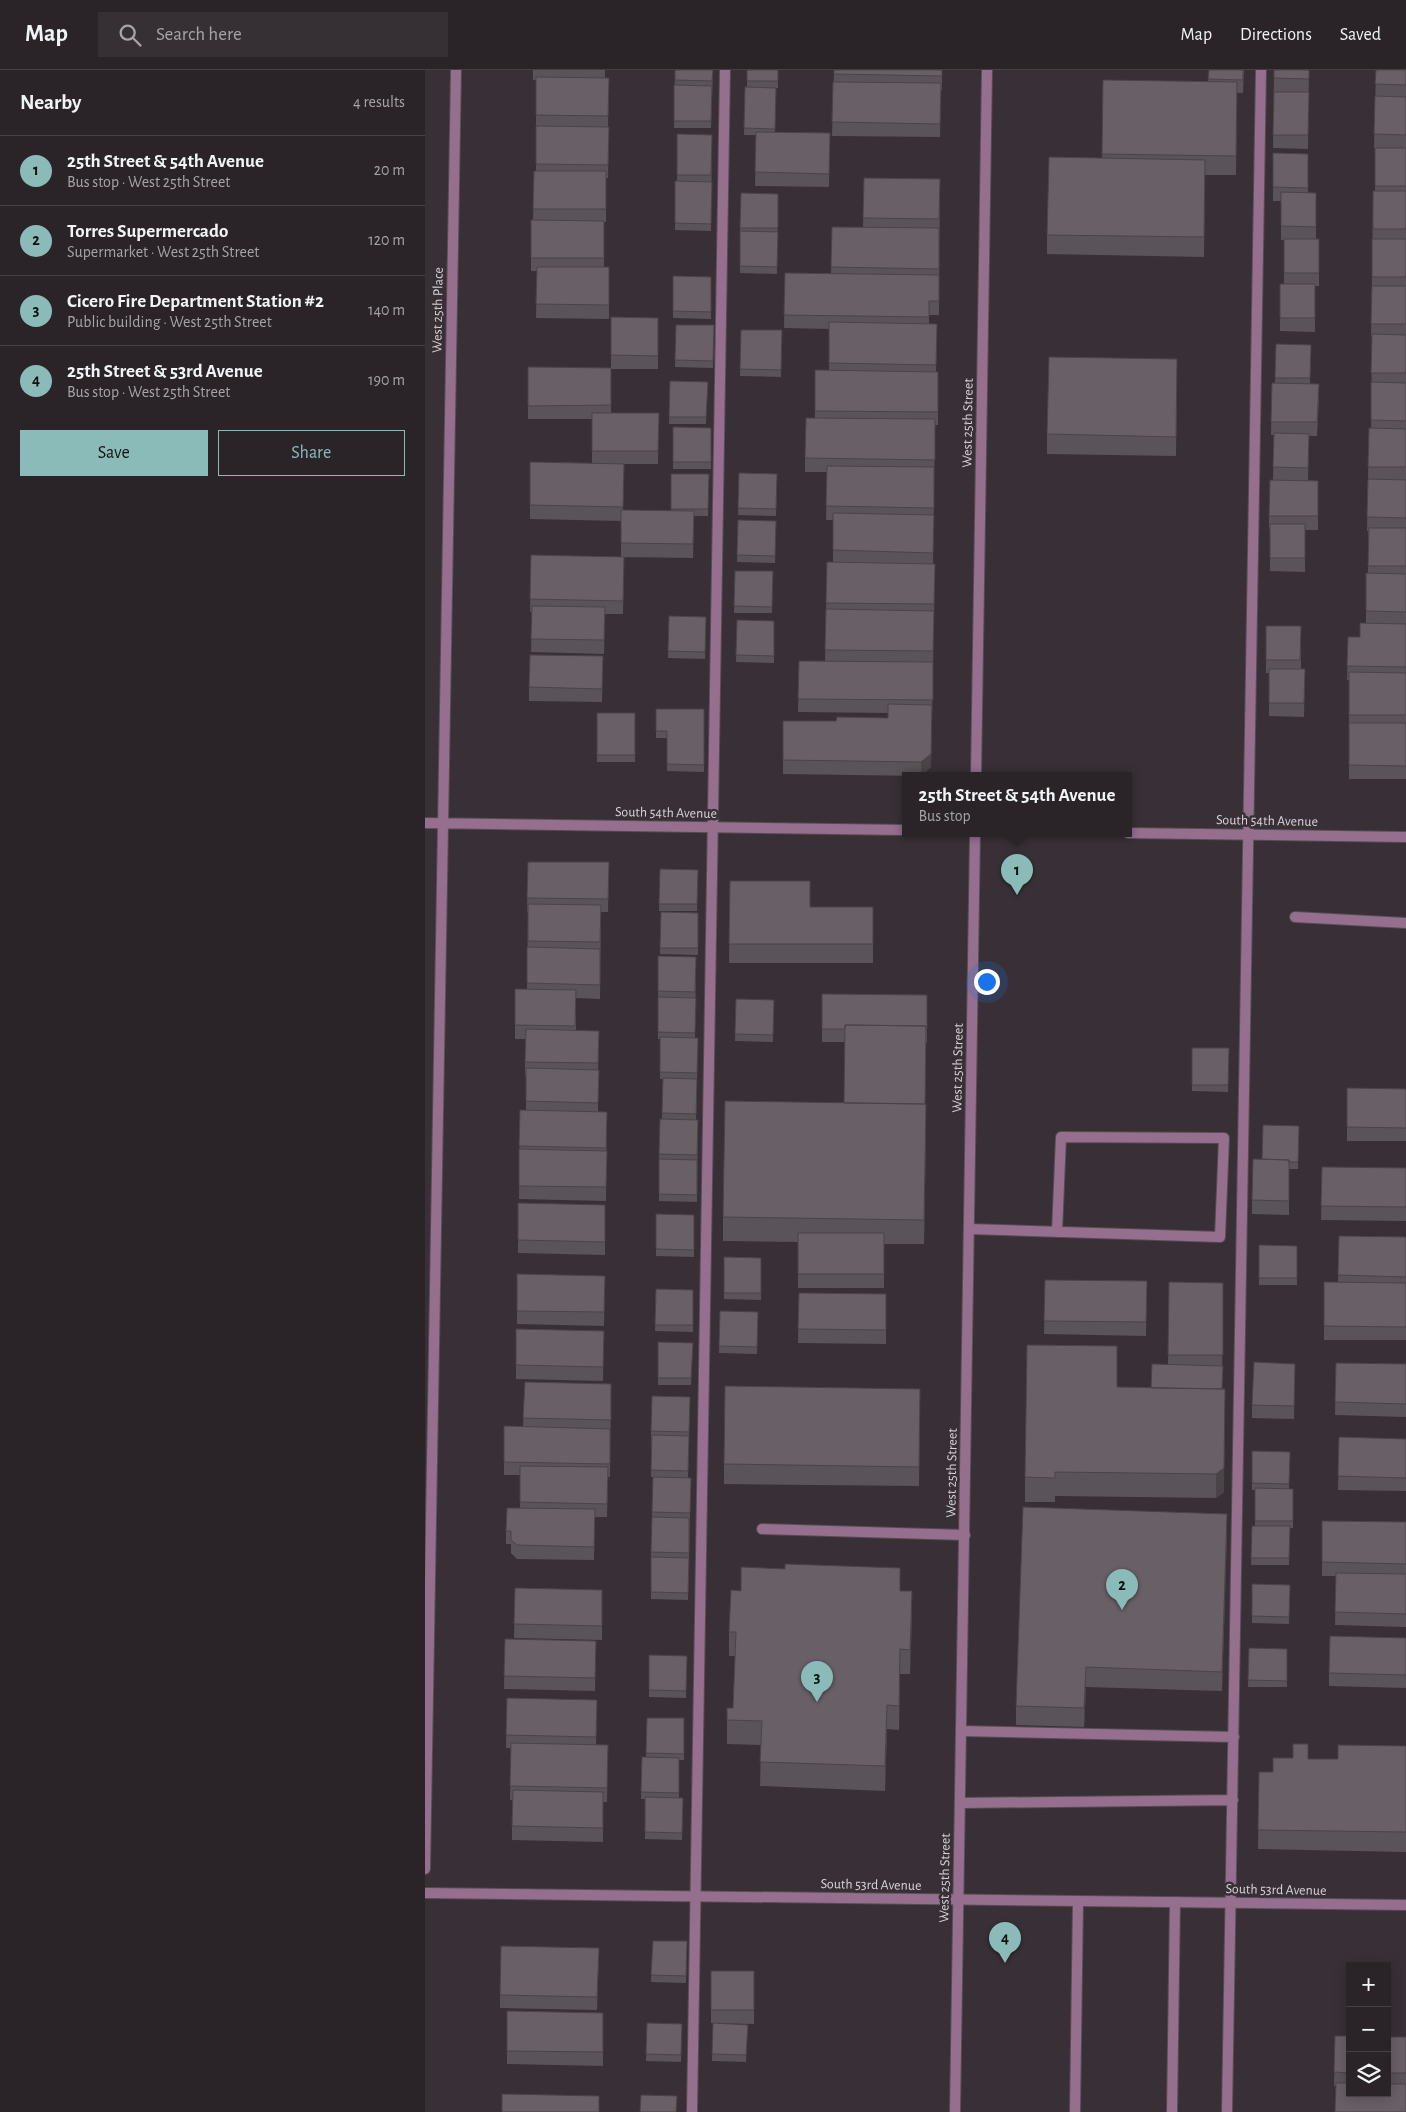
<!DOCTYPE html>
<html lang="en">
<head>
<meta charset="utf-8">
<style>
  :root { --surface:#2a2428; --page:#363034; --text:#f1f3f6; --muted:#a5a4a8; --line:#464145; --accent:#8bbbb9 }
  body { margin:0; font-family:"Alegreya Sans",sans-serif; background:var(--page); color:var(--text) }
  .controls { position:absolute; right:15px; bottom:15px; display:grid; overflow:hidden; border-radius:0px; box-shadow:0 2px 12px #0003 }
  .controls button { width:45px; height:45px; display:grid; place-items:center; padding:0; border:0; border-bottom:1px solid var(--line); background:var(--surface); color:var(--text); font:25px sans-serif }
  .you { position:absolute; left:561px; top:911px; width:18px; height:18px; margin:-12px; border:4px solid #fff; border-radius:50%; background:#1a73e8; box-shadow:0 0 0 8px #1a73e833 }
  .badge { display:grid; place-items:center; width:32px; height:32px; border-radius:50%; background:var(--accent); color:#111; font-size:16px; font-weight:700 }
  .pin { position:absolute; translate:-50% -41px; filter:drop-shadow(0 1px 2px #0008) }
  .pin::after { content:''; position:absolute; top:26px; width:18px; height:15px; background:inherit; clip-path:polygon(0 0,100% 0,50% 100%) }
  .popup { position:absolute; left:477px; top:702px; width:230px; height:65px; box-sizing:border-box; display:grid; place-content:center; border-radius:0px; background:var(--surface); filter:drop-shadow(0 1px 4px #0005); font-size:16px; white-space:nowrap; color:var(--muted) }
  .popup b { font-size:19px; color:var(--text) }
  .popup::after { content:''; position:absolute; left:50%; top:100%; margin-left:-10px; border:10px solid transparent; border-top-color:var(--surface) }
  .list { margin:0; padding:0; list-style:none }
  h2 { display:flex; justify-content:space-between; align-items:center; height:65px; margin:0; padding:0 20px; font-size:21px }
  h2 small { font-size:16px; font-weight:400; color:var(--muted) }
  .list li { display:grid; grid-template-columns:32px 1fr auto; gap:15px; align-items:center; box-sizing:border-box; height:70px; padding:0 20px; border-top:1px solid var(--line) }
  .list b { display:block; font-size:19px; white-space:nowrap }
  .list p { margin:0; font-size:16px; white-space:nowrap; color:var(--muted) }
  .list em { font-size:16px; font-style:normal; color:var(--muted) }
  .actions { display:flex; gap:10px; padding:15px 20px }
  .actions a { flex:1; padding:11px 0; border:1px solid var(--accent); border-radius:0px; text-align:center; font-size:18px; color:var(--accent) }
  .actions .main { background:var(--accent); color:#111 }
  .icon { flex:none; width:28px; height:28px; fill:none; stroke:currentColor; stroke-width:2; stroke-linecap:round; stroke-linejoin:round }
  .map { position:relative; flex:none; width:981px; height:2042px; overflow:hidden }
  header { display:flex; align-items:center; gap:30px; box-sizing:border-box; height:70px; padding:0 25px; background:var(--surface); border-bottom:1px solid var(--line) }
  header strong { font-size:24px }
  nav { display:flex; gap:28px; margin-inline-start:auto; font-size:18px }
  .search { width:350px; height:45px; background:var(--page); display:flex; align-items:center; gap:12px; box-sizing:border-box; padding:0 18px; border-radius:0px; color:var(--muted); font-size:19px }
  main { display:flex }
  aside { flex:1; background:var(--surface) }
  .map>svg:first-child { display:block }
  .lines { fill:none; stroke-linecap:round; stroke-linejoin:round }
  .service-casing { stroke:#554d53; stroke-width:12 }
  .minor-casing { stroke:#554d53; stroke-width:12 }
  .tertiary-casing { stroke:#554d53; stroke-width:12 }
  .service { stroke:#956f8d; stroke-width:10 }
  .minor { stroke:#956f8d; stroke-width:10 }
  .tertiary { stroke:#956f8d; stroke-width:10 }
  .wall { fill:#5a5359 }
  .shaded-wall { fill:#4a4348 }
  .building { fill:#696067; stroke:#4a4348 }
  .labels { text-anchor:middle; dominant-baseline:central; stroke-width:5; stroke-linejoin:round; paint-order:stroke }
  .street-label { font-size:14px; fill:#d8d3d7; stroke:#383036 }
</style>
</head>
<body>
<header>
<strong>Map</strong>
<div class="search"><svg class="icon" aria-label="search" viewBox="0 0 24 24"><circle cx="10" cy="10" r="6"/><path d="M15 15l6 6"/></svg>Search here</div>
<nav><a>Map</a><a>Directions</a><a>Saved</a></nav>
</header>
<main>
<aside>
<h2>Nearby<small>4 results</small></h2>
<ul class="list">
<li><span class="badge">1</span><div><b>25th Street &amp; 54th Avenue</b><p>Bus stop · West 25th Street</p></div><em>20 m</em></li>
<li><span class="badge">2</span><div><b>Torres Supermercado</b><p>Supermarket · West 25th Street</p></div><em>120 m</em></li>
<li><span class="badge">3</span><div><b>Cicero Fire Department Station #2</b><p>Public building · West 25th Street</p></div><em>140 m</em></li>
<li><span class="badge">4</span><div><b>25th Street &amp; 53rd Avenue</b><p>Bus stop · West 25th Street</p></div><em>190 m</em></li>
</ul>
<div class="actions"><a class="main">Save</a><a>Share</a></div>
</aside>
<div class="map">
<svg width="981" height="2042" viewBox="0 0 981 2042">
  <rect width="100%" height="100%" fill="#383036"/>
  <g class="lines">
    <g class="service-casing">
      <path id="service" d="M870,847L981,853
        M544,1159L795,1167L799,1068L636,1067L632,1162
        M337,1459L540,1465
        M536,1661L809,1667
        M535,1733L808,1730
        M267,2042L300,0
        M650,2042L653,1831
        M747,2042L750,1832
        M802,2042L836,0"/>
    </g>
    <g class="minor-casing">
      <path id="minor" d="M0,753L481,760
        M703,763L981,767
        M0,1799L31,0
        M0,1823L981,1835"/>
    </g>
    <g class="tertiary-casing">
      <path id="tertiary" d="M551,706L562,0
        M530,2042L550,764"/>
    </g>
    <use href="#service" class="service"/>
    <use href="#minor" class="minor"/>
    <use href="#tertiary" class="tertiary"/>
  </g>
  <path class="wall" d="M108,0H180V8H184L183,57H184L183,108H181V152H179V197H184V249L111,248L112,201H106V150H108L109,101H111V10H108Z
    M250,0H288L286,58H249Z
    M322,0H353V18H351L350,62L405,63L404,117L330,116L331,65H319L320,17H322Z
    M409,0H517V20H516L515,67L407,66Z
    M784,0H819L818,23H812L811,105H780L779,187L622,184V165L677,88L678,10L783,12Z
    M849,0H884L883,79L848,78Z
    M951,0H981V78H949Z
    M252,64L287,65L286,161L250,160V111H252Z
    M950,78H981V709H924V610H922L923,567H935L941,553V503H943V461H942L943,409L944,358H946L947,267H946L947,207L948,121H950Z
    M848,83L883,84V123H891V169H894V216H890V262L855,261V214H859V170H856V131H848Z
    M439,108L515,109L514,245H504V254H512L511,302H513V355H510L508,494H510L509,548L506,697L496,706L358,704V651H411L463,648V643L373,642L374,591H400L402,492H408V450H401L402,402H380V388L390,348V300H404V259L359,258L360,203L406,204L407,157H438Z
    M353,124L352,204L315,203V158Z
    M248,206L286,207V249L248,248Z
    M186,247L233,248V299H186V343H234L233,394H199L198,440L246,441V404H284L283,446H269L268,488L196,487V451L105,449V392L167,393V349H103V297L186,298Z
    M251,255H289L288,298L250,297Z
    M316,260H357L356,307L315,306Z
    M851,274L886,275L885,314L894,328L892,366H884L883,410L893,411V460H880V502L845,501V459H844V446L848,410L849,365H846L847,313H850Z
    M752,308L751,386L622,384V364Z
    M245,311L283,312L281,354H244Z
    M248,357L286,358V399H248Z
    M314,403L352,404L351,446L313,445Z
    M313,450L351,451L350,493L312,492Z
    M106,485L199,487L198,544H180L179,584L106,582L107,542H105Z
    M310,501H348L347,543H309Z
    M244,546L281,547L280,589L243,588Z
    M312,550L349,551V593L311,592Z
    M841,556H876V599H880L879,647L844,646V603H841Z
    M178,586L177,632L104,631V617Z
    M231,639H279V702L242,701V668H231Z
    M172,643H210V692H172Z
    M103,792H184L183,842H176L175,929L151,928V960L174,974L173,1000V1042H182L181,1131L94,1129L95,1040H101V1006H100V992L101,969H90V919H102L103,842L102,841Z
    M235,799L273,800L272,841H234Z
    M305,811L385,837H448V893H304Z
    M236,842L273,843V885L235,884Z
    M271,887L270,968H273L271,1050H273L272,1132L234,1131V1084L237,1049L238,1009H235V969H233V921Z
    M397,924L502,925V973H501L500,1034L501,1058L499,1174H459V1218H373V1172L298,1171V1147L419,1033L420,972H397Z
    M311,929L349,930L348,972L310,971Z
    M767,978H804L803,1022L767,1021Z
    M922,1018L981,1019V1071H922Z
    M874,1056L873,1099H864V1145L827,1144V1130L837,1089Z
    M897,1097L981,1098V1151L896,1150Z
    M93,1133L180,1135V1185L93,1183Z
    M231,1144L269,1145V1187L231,1186Z
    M914,1166L981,1167V1270H899V1212H913Z
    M834,1175L872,1176V1215H834Z
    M299,1187L336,1188V1230L299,1229Z
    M92,1204L180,1206L179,1256L92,1254Z
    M620,1210L722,1211L721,1266L619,1264Z
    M744,1212L798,1213L797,1319L799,1422L791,1428L630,1426V1432H600V1407L692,1317L726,1318L743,1294Z
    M231,1219L268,1220V1262L230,1261Z
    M374,1223L461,1224V1274L373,1273Z
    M295,1241L333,1242L332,1284L294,1283Z
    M91,1259L179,1261L178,1311L91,1309Z
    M233,1272L268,1273L266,1315H233Z
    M911,1293L981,1294V1347L910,1345Z
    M870,1307L869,1349L827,1348V1335Z
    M100,1312L186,1314L185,1407H183L182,1447H170L169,1490L92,1489L86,1483V1474H81V1461L95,1438V1405H79V1356H98Z
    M265,1327L263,1408H266L263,1530L226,1529V1482L228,1407H226V1361Z
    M495,1338L494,1416L299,1414V1394Z
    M914,1367L981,1369V1421L913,1420Z
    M827,1381L865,1382L864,1419L868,1426V1458H865L864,1495H826L827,1456H830V1420H827Z
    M897,1451L981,1452V1557L910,1555L911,1506H897Z
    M802,1463L797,1621L661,1617L659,1657L591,1655V1636Z
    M827,1514L865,1515L864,1554L827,1553Z
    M90,1518L177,1520V1570L89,1568Z
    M475,1521L487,1545L485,1604H475L474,1660L462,1659L460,1721L335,1716L336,1675L302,1674V1650L308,1638L310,1586H304V1562Z
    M981,1568V1618L904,1616V1603Z
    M80,1569L171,1571L170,1621L79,1619Z
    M824,1578L862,1579V1617H823Z
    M224,1585L262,1586L261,1628L224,1627Z
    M82,1628L172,1643L171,1675H183L182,1732H178V1772L87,1770V1730H85L86,1678H81Z
    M222,1648H259V1690H254V1728H258L257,1770L220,1769V1729H216L217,1687H221Z
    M981,1676V1782L833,1779L834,1702H848L883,1689H913Z
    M228,1871H262L261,1913L226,1912Z
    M174,1878L172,1940L75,1938V1925Z
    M286,1901H329V1954L286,1953Z
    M82,1941L178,1943V1996L82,1994Z
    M222,1953L257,1954L256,1992L221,1991Z
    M288,1953L323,1955L321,1992L287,1991Z
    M910,1966H925V2023H962V1967H981V2042H910L911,2016H909Z"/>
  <path class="shaded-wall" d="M507,648L506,697L496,706V692Z
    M501,1034V1058L499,1174V1150Z
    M800,1319L799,1422L791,1428V1404Z
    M802,1444V1463L797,1621V1602Z
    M487,1521V1545L485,1604V1580Z
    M475,1579V1604L474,1660V1636Z
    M661,1597V1617L659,1657V1638Z
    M462,1635V1659L460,1721V1696Z"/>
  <path class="building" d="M250,0H288L287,11L250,10Z
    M322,0H353V11H322Z
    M409,0H517V6L409,4Z
    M784,0H818V10L783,9Z
    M849,0H884V9L849,8Z
    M951,0H981V15L950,14Z
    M111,7L184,8L183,46L111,45Z
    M678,10L812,12L811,86L677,84Z
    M408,12L516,13L515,54L407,52Z
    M249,15L287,16L286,51H249Z
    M320,17L351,18L350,59L319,58Z
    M849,22H884L883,65H848Z
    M950,26L981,27V65L949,64Z
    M111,56L184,57L183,95L111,94Z
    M331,62L405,63L404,104L330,102Z
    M252,64L287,65L286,105H252Z
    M950,78H981V116H950Z
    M848,83L883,84V118L848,117Z
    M624,87L780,90L779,167L622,165Z
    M109,101H181V139H108Z
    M439,108L515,109L514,149L438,148Z
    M250,111L287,112L286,154L250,153Z
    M948,121H981V159H948Z
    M856,122L891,123V157L856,156Z
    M316,123L353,124V158H315Z
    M106,150L179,151V188H106Z
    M407,157L514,158V199L406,197Z
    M315,161L353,162L352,197L315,196Z
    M859,169H894V203H859Z
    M947,169H981V207H947Z
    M112,197H184V235L111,234Z
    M360,203L514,205V231H504V247L359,245Z
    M248,206L286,207V242L248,241Z
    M855,214H890V248H855Z
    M947,216H981V254H946Z
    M186,247L233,248V286L186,285Z
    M404,252L512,254L511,295L404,293Z
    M251,255H289L288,291L250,290Z
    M316,260H357L356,300L315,299Z
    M947,264L981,265V303H946Z
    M851,274L886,275L885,308H850Z
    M624,287L752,289L751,367L622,364Z
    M103,297L186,298V335L103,336Z
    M390,300L513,302V342L390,341Z
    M245,311L283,312L281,347H244Z
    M946,312L981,313V351L946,350Z
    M847,313L894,314L892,352H846Z
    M167,343H234L233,381H167Z
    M381,348L510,349V390L380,388Z
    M248,357L286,358V392H248Z
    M944,358L981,359V397H943Z
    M849,363L884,364L883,398L848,397Z
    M105,392L199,394L198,437L105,435Z
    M402,396L509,397V438L401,436Z
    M314,403L352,404L351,439L313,438Z
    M246,404H284L283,439H246Z
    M943,409L981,410V448L942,447Z
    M845,410L893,411V446H844Z
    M196,440L269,441L268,474L196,473Z
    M408,443L509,445L508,483L408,480Z
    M313,450L351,451L350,486L312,485Z
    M845,454H880V488H845Z
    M944,458H981V496H943Z
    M106,485L199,487L198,531L105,529Z
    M402,492L510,494L509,534L401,533Z
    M310,501H348L347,537L309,536Z
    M941,503L981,504V542L941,541Z
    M107,536L180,537L179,570L106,569Z
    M401,539L509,541L508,581L400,580Z
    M244,546L281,547L280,582L243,581Z
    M312,550L349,551V586L311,585Z
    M935,553L981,554V597L922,596L923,567H935Z
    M841,556H876L875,590H841Z
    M105,585L178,586L177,619L104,617Z
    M374,591L508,592V630L373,629Z
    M844,599H880L879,633H844Z
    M924,602L981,603V645H924Z
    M463,634L507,635L506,684L496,692L358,690V651H411L412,647L463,648Z
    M231,639H279V695L242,694V661H231Z
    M172,643H210V685H172Z
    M924,653H981V696L924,695Z
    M103,792H184L183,829L102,828Z
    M235,799L273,800L272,834H234Z
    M305,811H385V837H448V874H304Z
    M103,834L176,835L175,872L103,871Z
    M236,842L273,843V878H235Z
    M102,877L175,879V915L102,913Z
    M233,886L271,887L270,922L233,921Z
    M90,919L151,920L150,956L90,955Z
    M397,924L502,925V959H501V956L420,955V959H397Z
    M233,927L271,928L270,963L233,962Z
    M311,929L349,930L348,965L310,964Z
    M420,955L501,956L500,1034L419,1033Z
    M101,959L174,961L173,993L100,992Z
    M235,967L273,968L272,1003L235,1002Z
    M767,978H804L803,1015H767Z
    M101,998L174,1000L173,1033L101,1031Z
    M238,1008L272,1009L271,1044L237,1043Z
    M922,1018L981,1019V1058L922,1057Z
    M300,1031L501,1034L499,1150L298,1147Z
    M95,1040L182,1042L181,1078L94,1076Z
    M235,1049L273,1050L272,1085L234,1084Z
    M838,1055L874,1056L873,1092H864V1090L837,1089Z
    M94,1079L182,1081L181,1117L94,1116Z
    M234,1089L272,1090V1125L234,1124Z
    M828,1089L864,1090V1131L827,1130Z
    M897,1097L981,1098V1137L896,1136Z
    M93,1133L180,1135V1172L93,1170Z
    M231,1144L269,1145V1180L231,1179Z
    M373,1163H459V1204H373Z
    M914,1166L981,1167V1207L913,1205Z
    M834,1175L872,1176V1208H834Z
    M299,1187L336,1188V1223H299Z
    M92,1204L180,1206L179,1242L92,1241Z
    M620,1210L722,1211L721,1252L619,1251Z
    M744,1212L798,1213V1285H743Z
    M899,1212L981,1213V1257L899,1256Z
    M231,1219L268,1220V1255H230Z
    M374,1223L461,1224V1260L373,1259Z
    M295,1241L333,1242L332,1277L294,1276Z
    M91,1259L179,1261L178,1297L91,1295Z
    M233,1272L268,1273L266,1308H233Z
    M602,1275L692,1276V1317L800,1319L799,1398L791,1404L630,1402V1408L600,1407Z
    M829,1292L870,1294L869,1336L827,1335Z
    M911,1293L981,1294V1334L910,1332Z
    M727,1294L798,1296L797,1319L726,1318Z
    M100,1312L186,1314V1350L98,1348Z
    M300,1316L495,1319L494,1397L299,1394Z
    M227,1326L265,1327L264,1362L226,1361Z
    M79,1356L185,1359V1394L79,1392Z
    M227,1365L264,1366L263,1401L226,1400Z
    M914,1367L981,1369V1408L913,1406Z
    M827,1381L865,1382L864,1414L827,1413Z
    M95,1396L183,1397L182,1434L95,1432Z
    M228,1407L266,1408L265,1443L227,1442Z
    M830,1418L868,1419V1451H830Z
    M598,1437L802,1444L797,1602L661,1597L659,1638L591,1636Z
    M82,1438L170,1439L169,1477L92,1475L86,1470V1461H81Z
    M227,1447L264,1448V1483L226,1482Z
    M897,1451L981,1452V1494L897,1492Z
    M827,1456H865L864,1488H826Z
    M226,1487L264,1488L263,1523L226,1522Z
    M360,1494L475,1498V1521H487L485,1580L475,1579L474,1636L462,1635L460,1696L335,1692L337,1651L302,1650V1638H308L311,1562H304L306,1520L316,1521V1497L360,1499Z
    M911,1503L981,1504V1544L910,1542Z
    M827,1514L865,1515L864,1547L827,1546Z
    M90,1518L177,1520V1556L89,1554Z
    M905,1566L981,1568V1605L904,1603Z
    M80,1569L171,1571L170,1608L79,1606Z
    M824,1578L862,1579V1611L823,1610Z
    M224,1585L262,1586L261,1621L224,1620Z
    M82,1628L172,1630L171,1667L81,1665Z
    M222,1648H259V1684L221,1683Z
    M86,1673L183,1675L182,1718L85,1716Z
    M868,1674H883V1689H913V1675L981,1676V1762L833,1760L834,1702H848V1688H868Z
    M217,1687L254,1688V1723L216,1722Z
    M88,1720L178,1722V1758L87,1756Z
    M220,1727L258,1728L257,1763L220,1762Z
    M228,1871H262L261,1906L226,1905Z
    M76,1876L174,1878L172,1927L75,1925Z
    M286,1901H329V1940H286Z
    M82,1941L178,1943V1982L82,1981Z
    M222,1953L257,1954L256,1985L221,1984Z
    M288,1953L323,1955L321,1985L287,1984Z
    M910,1966H925V2003L909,2002Z
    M962,1967H981V2003H962Z
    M911,2013H925V2023H962V2014H981V2042H910Z
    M77,2024L174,2026V2042H77Z
    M216,2025L252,2026L251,2042H215Z"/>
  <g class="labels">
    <g class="street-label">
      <text transform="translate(13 240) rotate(-89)">West 25th Place</text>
      <text transform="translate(543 353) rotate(-89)">West 25th Street</text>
      <text transform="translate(241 743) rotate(1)">South 54th Avenue</text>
      <text transform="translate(842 751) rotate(1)">South 54th Avenue</text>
      <text transform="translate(533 998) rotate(-89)">West 25th Street</text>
      <text transform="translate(527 1403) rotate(-89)">West 25th Street</text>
      <text transform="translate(520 1808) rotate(-89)">West 25th Street</text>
      <text transform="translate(446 1815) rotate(1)">South 53rd Avenue</text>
      <text transform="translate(851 1820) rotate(1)">South 53rd Avenue</text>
    </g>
  </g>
</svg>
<div class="controls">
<button>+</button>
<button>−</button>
<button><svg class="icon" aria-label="layers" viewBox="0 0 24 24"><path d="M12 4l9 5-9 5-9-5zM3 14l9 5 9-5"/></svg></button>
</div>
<div class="you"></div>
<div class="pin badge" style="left:592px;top:825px">1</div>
<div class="popup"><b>25th Street &amp; 54th Avenue</b>Bus stop</div>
<div class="pin badge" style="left:697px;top:1540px">2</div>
<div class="pin badge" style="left:392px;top:1632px">3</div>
<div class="pin badge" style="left:580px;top:1893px">4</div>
</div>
</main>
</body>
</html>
